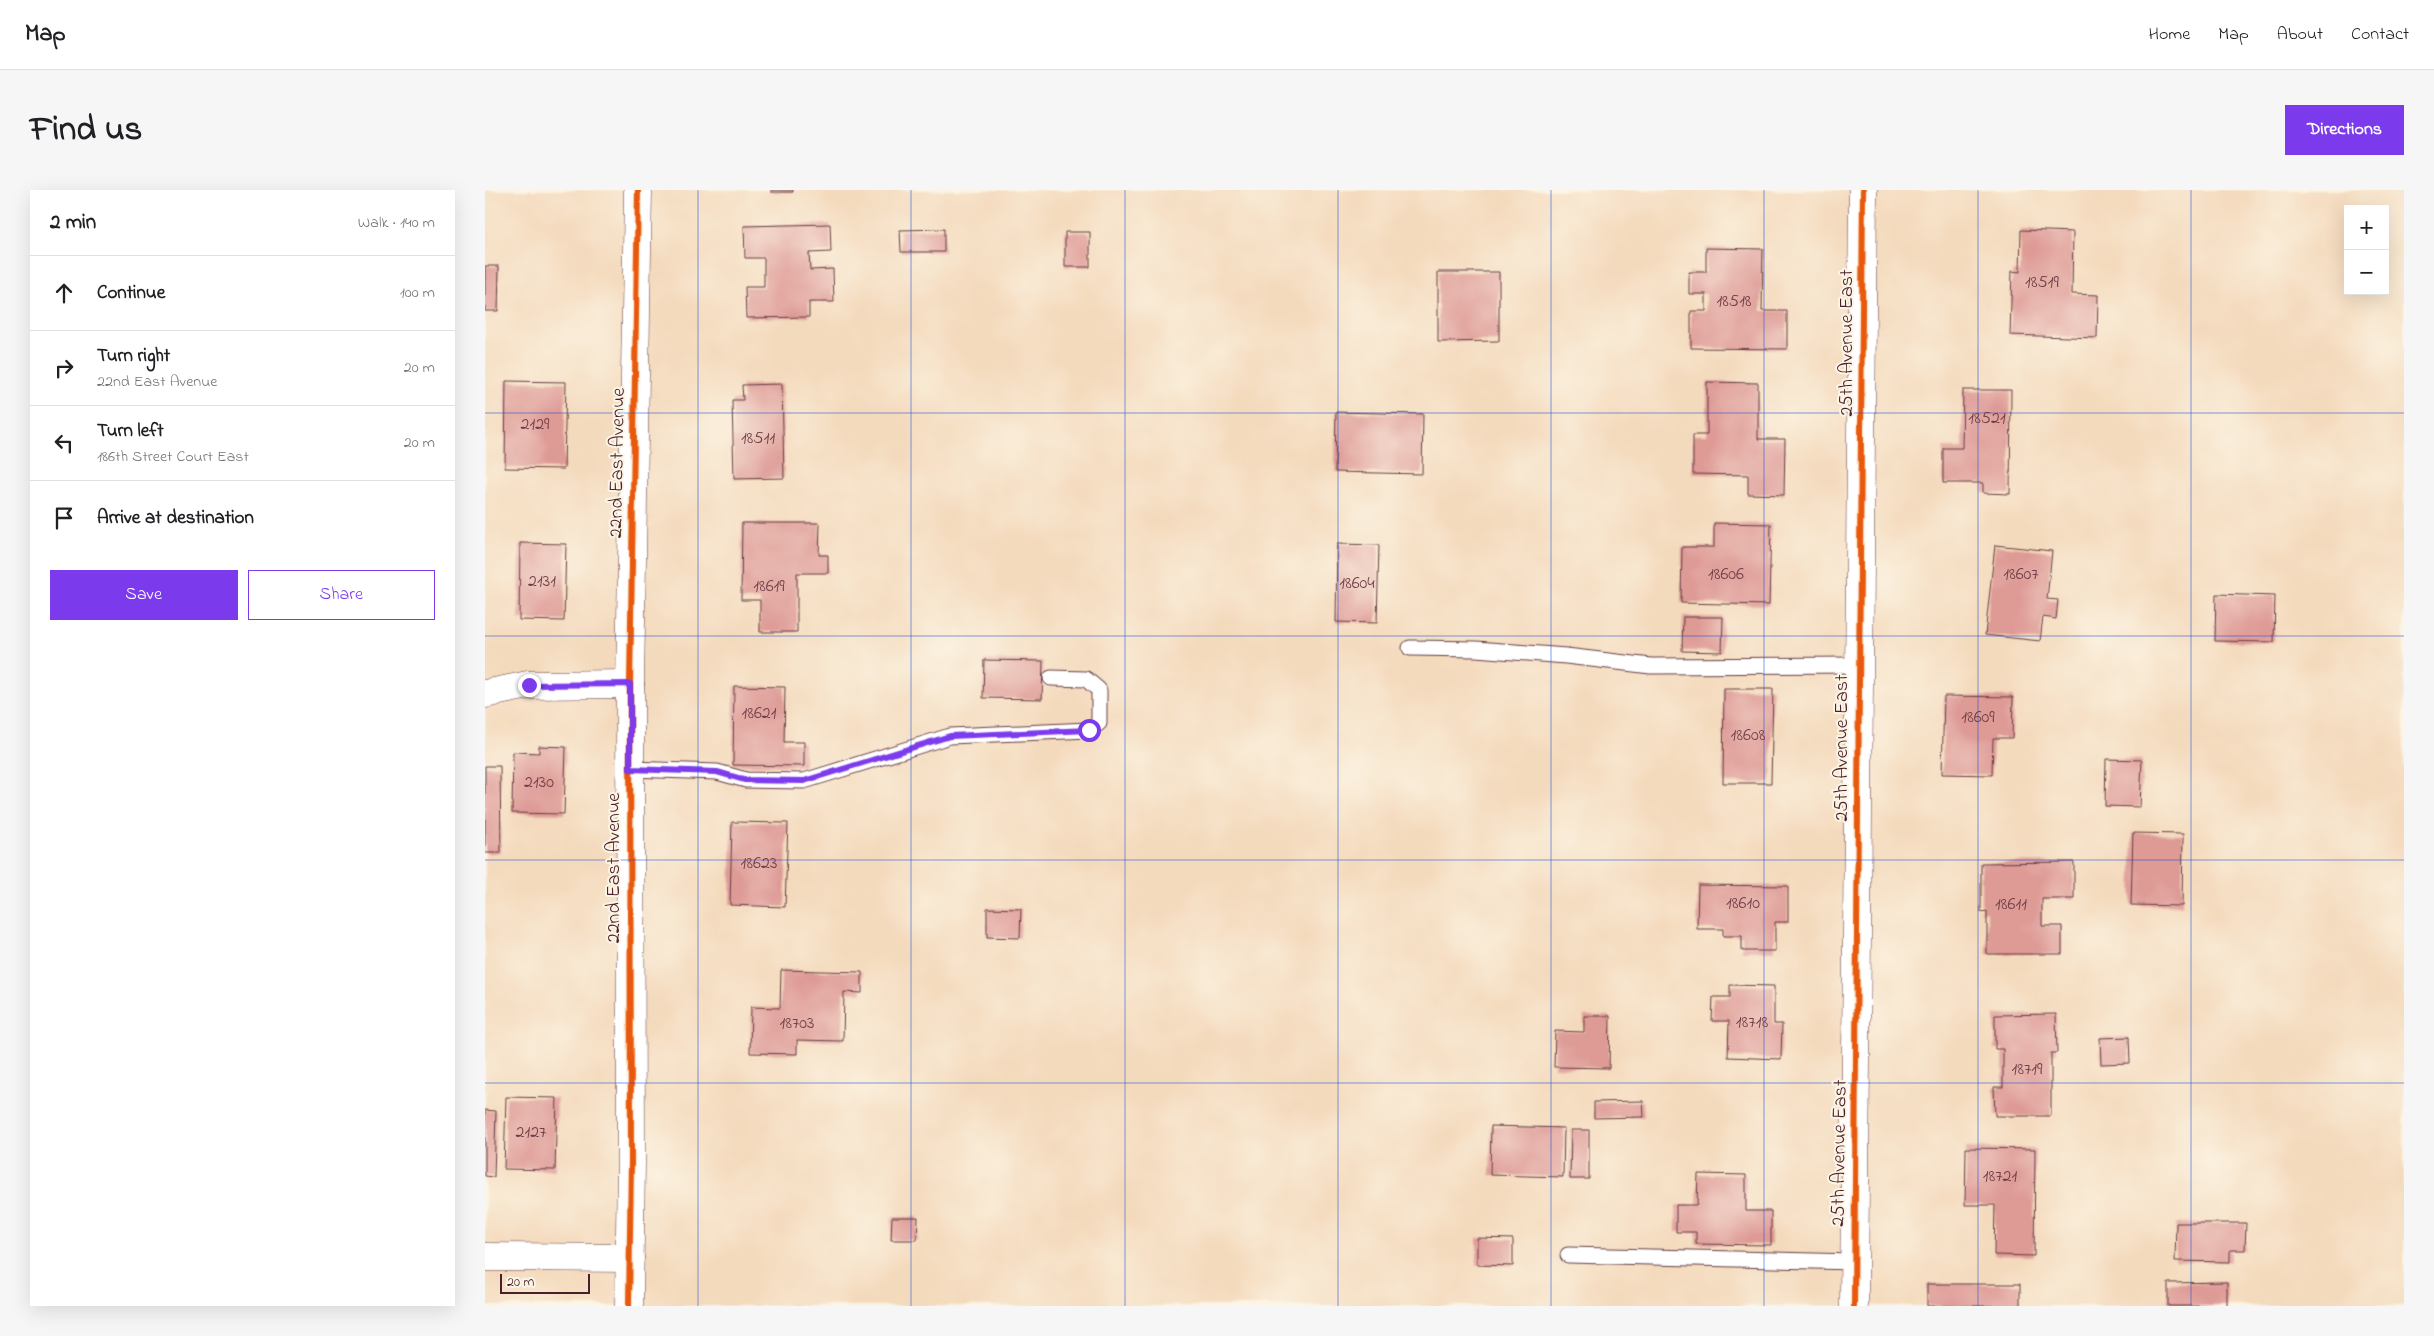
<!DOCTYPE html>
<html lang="en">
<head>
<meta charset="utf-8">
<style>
  :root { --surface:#fff; --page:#f6f6f6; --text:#202124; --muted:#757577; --line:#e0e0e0; --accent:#7c3aed }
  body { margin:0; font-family:"Indie Flower",sans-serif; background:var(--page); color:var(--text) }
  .controls { position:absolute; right:15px; top:15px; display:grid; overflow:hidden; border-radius:0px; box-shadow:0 5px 20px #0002 }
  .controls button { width:45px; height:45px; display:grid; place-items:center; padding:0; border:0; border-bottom:1px solid var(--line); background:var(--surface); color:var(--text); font:25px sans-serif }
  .scale { position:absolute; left:15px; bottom:12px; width:90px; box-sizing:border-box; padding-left:5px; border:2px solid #4a1f2b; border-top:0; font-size:14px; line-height:18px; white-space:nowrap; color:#4a1f2b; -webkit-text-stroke:4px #fcf5e5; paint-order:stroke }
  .stop { position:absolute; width:15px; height:15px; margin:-11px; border:4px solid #7c3aed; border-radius:50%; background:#fff }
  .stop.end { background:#7c3aed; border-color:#fff; box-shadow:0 1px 5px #0008 }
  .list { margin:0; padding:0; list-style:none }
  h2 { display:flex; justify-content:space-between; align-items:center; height:65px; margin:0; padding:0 20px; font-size:21px }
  h2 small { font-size:16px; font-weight:400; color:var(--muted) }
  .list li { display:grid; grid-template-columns:32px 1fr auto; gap:15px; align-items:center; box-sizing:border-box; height:75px; padding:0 20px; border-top:1px solid var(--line) }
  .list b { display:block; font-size:19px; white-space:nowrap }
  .list p { margin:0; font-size:16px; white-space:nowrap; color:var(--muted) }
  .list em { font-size:16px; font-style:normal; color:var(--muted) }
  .actions { display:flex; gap:10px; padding:15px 20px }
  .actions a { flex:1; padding:11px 0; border:1px solid var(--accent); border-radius:0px; text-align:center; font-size:18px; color:var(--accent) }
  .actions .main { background:var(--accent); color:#fff }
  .icon { flex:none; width:28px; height:28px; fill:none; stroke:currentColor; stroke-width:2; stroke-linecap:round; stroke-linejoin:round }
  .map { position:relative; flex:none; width:1919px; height:1116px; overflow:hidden; border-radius:0px }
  header { display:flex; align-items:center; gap:30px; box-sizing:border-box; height:70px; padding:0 25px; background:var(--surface); border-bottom:1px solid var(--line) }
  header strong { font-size:24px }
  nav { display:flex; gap:28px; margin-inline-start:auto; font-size:18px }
  .intro { display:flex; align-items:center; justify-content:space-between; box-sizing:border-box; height:120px; padding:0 30px }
  h1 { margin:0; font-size:35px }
  .button { padding:12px 22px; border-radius:0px; background:var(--accent); color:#fff; font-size:18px; font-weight:700 }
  main { display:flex; gap:30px; padding:0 30px }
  aside { flex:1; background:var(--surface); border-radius:0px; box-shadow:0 5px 20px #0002 }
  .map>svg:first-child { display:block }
  .building { fill:#de9a95 }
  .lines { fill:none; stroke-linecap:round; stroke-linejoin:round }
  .service-casing { stroke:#643b41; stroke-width:17 }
  .minor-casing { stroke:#643b41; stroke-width:29 }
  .tertiary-casing { stroke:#643b41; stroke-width:29 }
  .service { stroke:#fff; stroke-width:15 }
  .minor { stroke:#fff; stroke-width:28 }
  .tertiary { stroke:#fff; stroke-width:28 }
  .cycleway-casing { stroke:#fcf5e5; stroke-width:9 }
  .cycleway { stroke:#e8590c; stroke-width:6 }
  .route { stroke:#7c3aed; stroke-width:6 }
  .grid { fill:none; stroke:#1d4ed8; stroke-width:1; stroke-opacity:0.55 }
  .labels { text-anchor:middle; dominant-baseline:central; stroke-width:4; stroke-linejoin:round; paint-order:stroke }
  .number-label { font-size:18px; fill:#6f3e46 }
  .street-label { font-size:20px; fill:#4a1f2b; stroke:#fcf5e5 }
</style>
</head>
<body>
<header>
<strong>Map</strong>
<nav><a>Home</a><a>Map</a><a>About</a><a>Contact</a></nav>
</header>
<div class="intro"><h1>Find us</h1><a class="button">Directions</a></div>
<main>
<aside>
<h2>2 min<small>Walk · 140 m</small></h2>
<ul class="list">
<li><svg class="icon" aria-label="ahead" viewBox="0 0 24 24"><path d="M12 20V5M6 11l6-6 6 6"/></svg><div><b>Continue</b></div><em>100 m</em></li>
<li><svg class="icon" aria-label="right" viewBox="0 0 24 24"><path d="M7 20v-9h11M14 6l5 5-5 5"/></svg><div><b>Turn right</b><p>22nd East Avenue</p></div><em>20 m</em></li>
<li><svg class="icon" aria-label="left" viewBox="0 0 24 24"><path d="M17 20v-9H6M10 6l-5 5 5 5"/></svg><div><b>Turn left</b><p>186th Street Court East</p></div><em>20 m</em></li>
<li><svg class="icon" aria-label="arrive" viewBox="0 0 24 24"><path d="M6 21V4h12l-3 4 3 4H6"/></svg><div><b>Arrive at destination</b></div></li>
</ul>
<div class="actions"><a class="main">Save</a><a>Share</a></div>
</aside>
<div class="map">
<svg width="1919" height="1116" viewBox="0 0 1919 1116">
  <rect width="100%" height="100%" fill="#fcf5e5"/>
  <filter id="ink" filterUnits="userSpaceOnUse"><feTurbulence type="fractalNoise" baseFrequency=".02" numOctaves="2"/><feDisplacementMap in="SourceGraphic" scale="10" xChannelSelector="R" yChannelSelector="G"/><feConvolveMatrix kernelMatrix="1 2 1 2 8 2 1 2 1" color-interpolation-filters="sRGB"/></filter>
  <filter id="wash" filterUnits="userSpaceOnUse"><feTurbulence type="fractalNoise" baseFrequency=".0096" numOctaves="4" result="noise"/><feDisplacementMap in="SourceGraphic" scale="20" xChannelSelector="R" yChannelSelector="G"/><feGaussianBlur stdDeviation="1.12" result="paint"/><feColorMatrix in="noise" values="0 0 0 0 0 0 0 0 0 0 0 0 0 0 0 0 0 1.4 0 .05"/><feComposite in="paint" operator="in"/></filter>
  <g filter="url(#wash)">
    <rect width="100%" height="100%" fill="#f4dabd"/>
    <g id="blocks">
      <path class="building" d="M286,0H308V2H286Z
        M345,34L346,62L324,63L325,80L348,79L349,112H324V127L261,128L260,97H279V68H260L259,36Z
        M459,39V62H416L415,40Z
        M1536,40L1588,42L1587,104L1613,105L1612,148L1525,145L1527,81L1535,82Z
        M580,42H605V77H580Z
        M1221,58L1278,59L1277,121H1302V159L1206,158V121H1221V104H1204V82H1221Z
        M0,76H14L13,121H0Z
        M953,82H1014V151L953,152Z
        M21,191L81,192L79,279L20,278Z
        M1222,192L1273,193V249H1300L1299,305L1263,304V285L1208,284V245H1222Z
        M297,194L299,288L249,289L247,210H258L257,195Z
        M1478,200H1526L1525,304L1498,303V293H1458V258H1477Z
        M851,222L938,224L937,284L850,282Z
        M257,333H335L334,365H343V383H312V442H275V410H256Z
        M1229,333L1286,334L1284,415L1196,413L1197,357H1229Z
        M35,353L81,354L79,431L34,430Z
        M852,354L894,355L892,433L851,432Z
        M1510,355L1567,361L1562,409L1573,410L1571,429L1558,427L1555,451L1500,445Z
        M1731,404L1790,406L1789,452L1730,451Z
        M1198,427H1238L1237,462L1197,461Z
        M499,470L558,471L557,509L498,508Z
        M249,496L300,497L299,552H319V576L248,575Z
        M1239,499H1288L1286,593H1238Z
        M1459,506L1528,507L1527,548H1508L1507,585L1457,584Z
        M54,556L81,557L79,624L27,623L28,562L54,563Z
        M1621,569L1657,570L1655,617L1620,616Z
        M0,576H15L16,663H0Z
        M247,632L303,633L300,717L245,715Z
        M1648,643L1698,644L1697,716L1646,715Z
        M1589,672V709H1557V736H1577V764H1502V721L1496,722V673Z
        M1213,695L1303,696V732H1290V761H1257V746H1238V739H1212Z
        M502,718L536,719L535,748L502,747Z
        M296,780L377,782V803L359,802L358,851L312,850V864L265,863L266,817L295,818Z
        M1245,795L1289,796V834H1297L1296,869L1243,867L1244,831H1227L1228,807H1245Z
        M1571,824L1572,863H1566V926H1510L1509,897H1518V859H1510V825Z
        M1099,826H1125L1124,878L1069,877L1070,841L1099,842Z
        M1644,847L1645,873L1616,874L1615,848Z
        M21,907L72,908L70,980L19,979Z
        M1158,911L1159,927L1109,928V912Z
        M0,920L11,921L9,987L0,986Z
        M1006,936L1079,938L1078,987L1005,985Z
        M1086,940H1104V989H1085Z
        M1481,958L1550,959L1549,1066L1509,1065L1510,1015H1480Z
        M1213,984L1261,985V1021H1286V1055L1211,1054V1042H1191V1015H1212Z
        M407,1027H433L432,1050H406Z
        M1691,1033H1761L1760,1060H1745V1072L1690,1071Z
        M992,1048L1028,1049V1076L992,1075Z
        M1742,1092V1116H1683V1093Z
        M1442,1094H1535V1116H1442Z"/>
    </g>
  </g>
  <g filter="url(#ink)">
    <use href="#blocks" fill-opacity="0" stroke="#643b41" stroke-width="1"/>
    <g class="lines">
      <g class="service-casing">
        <path id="service" d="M925,458L991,459L1081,466L1166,476L1374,475
          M145,579L232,582L261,590L319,591L465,546L604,540L614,533V500L601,489L566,488
          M1083,1065L1370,1072"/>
      </g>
      <g class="minor-casing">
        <path id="minor" d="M0,504L43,495L145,494
          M0,1067L145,1068
          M1369,1116L1378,0"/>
      </g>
      <g class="tertiary-casing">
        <path id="tertiary" d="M144,1116L146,972L145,494L153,0"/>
      </g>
      <use href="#service" class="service"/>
      <use href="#minor" class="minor"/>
      <use href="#tertiary" class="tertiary"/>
      <g class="cycleway-casing">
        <path id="cycleway" d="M144,1116L146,972L145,494L153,0
          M1369,1116L1378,0"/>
      </g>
      <use href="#cycleway" class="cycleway"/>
    </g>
  </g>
  <g class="lines" filter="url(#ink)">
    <path class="route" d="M44,495L145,494V579L232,582L260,590L319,591L465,546L604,540"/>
  </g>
  <path class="grid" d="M213,0V1116M426,0V1116M640,0V1116M853,0V1116M1066,0V1116M1279,0V1116M1493,0V1116M1706,0V1116M0,223H1919M0,446H1919M0,670H1919M0,893H1919"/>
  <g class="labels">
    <g class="number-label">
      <text x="1557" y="93">18519</text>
      <text x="1249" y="112">18518</text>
      <text x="1502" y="229">18521</text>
      <text x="50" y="235">2129</text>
      <text x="273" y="249">18511</text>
      <text x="1241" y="385">18606</text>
      <text x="1536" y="385">18607</text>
      <text x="57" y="392">2131</text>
      <text x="872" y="394">18604</text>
      <text x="284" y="397">18619</text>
      <text x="274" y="524">18621</text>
      <text x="1493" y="528">18609</text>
      <text x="1263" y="546">18608</text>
      <text x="54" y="593">2130</text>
      <text x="274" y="674">18623</text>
      <text x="1258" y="714">18610</text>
      <text x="1526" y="715">18611</text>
      <text x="1267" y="833">18718</text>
      <text x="312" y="834">18703</text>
      <text x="1542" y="880">18719</text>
      <text x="46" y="943">2127</text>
      <text x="1515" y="987">18721</text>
    </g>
    <g class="street-label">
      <text transform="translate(1362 153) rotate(-90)">25th Avenue East</text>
      <text transform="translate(133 273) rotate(-89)">22nd East Avenue</text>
      <text transform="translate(1357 558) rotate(-90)">25th Avenue East</text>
      <text transform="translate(129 678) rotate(-90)">22nd East Avenue</text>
      <text transform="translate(1355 963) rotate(-89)">25th Avenue East</text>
    </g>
  </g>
</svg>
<div class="controls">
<button>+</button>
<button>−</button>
</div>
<div class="scale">20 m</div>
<div class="stop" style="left:604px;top:540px"></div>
<div class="stop end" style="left:44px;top:495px"></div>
</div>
</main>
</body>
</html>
